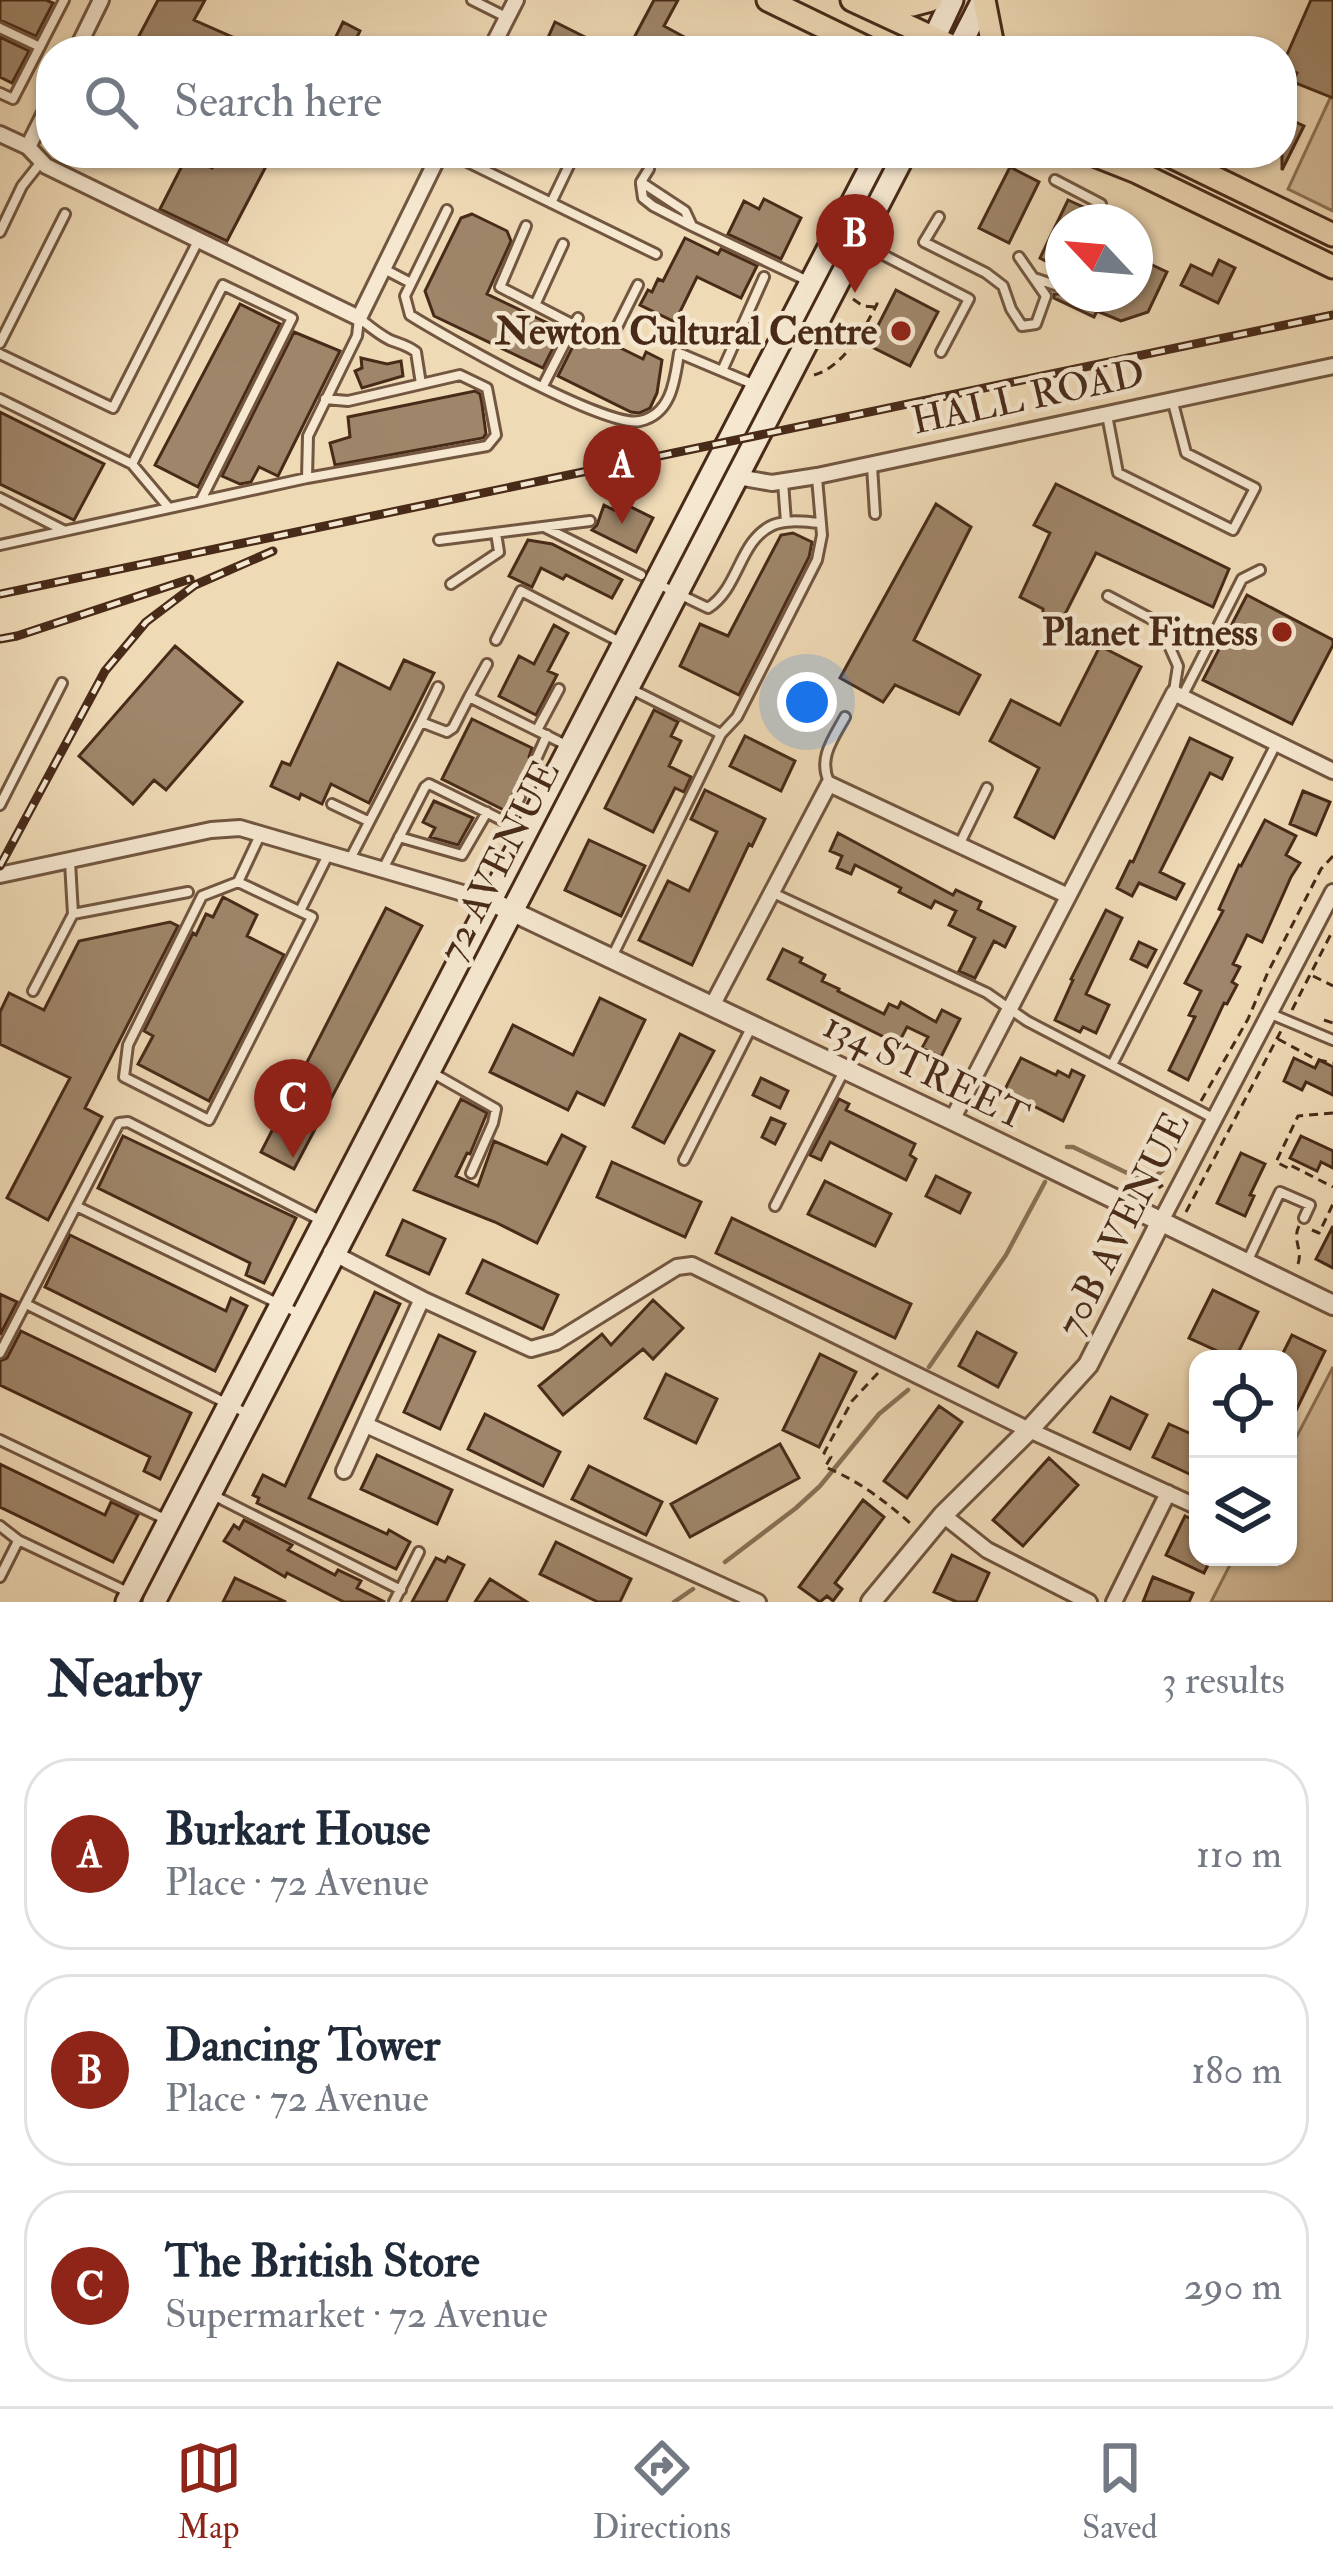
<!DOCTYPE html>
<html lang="en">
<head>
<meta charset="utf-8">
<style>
  :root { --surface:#fff; --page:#f6f6f7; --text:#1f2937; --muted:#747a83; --line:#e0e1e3; --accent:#8f2418 }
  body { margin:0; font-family:"IM FELL Double Pica",serif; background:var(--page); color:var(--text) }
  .controls { position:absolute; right:36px; bottom:36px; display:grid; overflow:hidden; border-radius:24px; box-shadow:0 3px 9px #0004 }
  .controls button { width:108px; height:108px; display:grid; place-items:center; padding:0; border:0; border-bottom:3px solid var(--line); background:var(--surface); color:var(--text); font:60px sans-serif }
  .compass { position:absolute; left:1045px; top:204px; width:108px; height:108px; border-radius:50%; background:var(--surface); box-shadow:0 3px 9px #0004; rotate:296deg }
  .you { position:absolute; left:807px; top:702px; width:42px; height:42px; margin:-30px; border:9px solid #fff; border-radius:50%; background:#1a73e8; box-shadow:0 0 0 18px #1a73e833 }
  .badge { display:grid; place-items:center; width:78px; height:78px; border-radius:50%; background:var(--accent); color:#fff; font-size:39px; font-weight:700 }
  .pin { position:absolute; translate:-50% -99px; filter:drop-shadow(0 3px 6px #0008) }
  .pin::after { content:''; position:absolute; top:63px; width:42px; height:36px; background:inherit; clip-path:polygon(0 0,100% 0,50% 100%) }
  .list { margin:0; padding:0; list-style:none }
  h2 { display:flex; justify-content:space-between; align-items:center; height:156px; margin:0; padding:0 48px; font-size:51px }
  h2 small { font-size:39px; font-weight:400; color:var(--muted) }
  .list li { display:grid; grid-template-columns:78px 1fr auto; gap:36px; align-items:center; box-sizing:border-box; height:192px; margin:0 24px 24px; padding:0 24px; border:3px solid var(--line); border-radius:48px }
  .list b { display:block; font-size:45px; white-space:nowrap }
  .list p { margin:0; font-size:39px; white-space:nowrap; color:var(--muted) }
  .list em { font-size:39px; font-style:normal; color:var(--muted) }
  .icon { flex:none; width:66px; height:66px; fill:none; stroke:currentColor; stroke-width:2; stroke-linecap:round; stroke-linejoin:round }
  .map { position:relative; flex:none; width:1333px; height:1602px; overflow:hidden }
  .search { position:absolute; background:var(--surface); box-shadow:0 3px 9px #0004; left:36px; right:36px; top:36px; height:132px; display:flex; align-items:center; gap:30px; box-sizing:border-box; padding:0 42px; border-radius:48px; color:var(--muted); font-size:45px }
  .sheet { height:804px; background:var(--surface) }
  nav { display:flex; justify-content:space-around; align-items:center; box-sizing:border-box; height:168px; border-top:3px solid var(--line); background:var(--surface); font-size:33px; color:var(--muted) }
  nav a { display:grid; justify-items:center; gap:6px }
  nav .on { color:var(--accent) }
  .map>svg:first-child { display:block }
  .green { fill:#d3bc9b; stroke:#8e735a; stroke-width:3 }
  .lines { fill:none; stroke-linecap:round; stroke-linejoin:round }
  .stream { stroke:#8a7056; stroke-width:4.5 }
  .building { fill:#9f866a; stroke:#482a18; stroke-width:3 }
  .service-casing { stroke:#725640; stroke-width:14 }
  .minor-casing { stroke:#725640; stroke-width:20 }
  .tertiary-casing { stroke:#725640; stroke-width:24 }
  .secondary-casing { stroke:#482a18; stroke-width:27 }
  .primary-casing { stroke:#482a18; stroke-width:27 }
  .path { stroke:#482a18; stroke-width:3; stroke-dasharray:9 6; stroke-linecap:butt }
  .service { stroke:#f5e7d0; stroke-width:8 }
  .minor { stroke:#f5e7d0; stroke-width:14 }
  .tertiary { stroke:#f5e7d0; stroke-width:18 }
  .secondary { stroke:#f5e7d0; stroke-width:21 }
  .primary { stroke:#efdab6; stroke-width:21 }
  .rail-casing { stroke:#482a18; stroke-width:9 }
  .rail { stroke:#f5e7d0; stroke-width:4.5; stroke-dasharray:14; stroke-linecap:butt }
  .poi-dot { fill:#8f2418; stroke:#f5e7d0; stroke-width:4.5 }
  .labels { text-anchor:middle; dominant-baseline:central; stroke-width:9; stroke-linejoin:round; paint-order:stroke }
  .poi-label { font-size:39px; font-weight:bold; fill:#482a18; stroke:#f5e7d0; text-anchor:end }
  .street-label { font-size:39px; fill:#482a18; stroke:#f5e7d0 }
</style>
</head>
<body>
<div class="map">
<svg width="1333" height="1602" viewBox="0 0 1333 1602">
  <rect width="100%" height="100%" fill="#efdab6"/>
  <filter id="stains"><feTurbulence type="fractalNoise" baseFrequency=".00167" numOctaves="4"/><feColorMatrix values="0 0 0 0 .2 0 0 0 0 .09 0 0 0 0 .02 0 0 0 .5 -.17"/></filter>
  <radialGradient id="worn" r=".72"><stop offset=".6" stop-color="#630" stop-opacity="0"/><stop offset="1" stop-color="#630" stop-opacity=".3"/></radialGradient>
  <path class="green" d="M1333,92V211L1288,189Z
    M1333,1367V1602H1211L1234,1557H1288V1453Z"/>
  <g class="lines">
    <path class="stream" d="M1067,1147H1073L1148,1183L1164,1169L1189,1123
      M929,1367L1006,1255L1045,1182
      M725,1562L796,1508L820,1486L879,1414L908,1390
      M674,1602L693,1589"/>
  </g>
  <path class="building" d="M0,0H46L53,3L36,36L0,20Z
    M158,0H205L194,20L264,51H131Z
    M654,0H678L664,26L710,51H627Z
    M1311,0H1333V98L1293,82L1297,73L1282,66Z
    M343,22L360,31L350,51H329Z
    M555,22L613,51H542Z
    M0,37L29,51L12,83L0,77Z
    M1282,116L1304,126L1282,170Z
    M219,153H273L227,241L160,209L187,156L212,168Z
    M1010,167L1039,182L1009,243L979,228Z
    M764,199L801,218L781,259L728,234L744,201L759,209Z
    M1068,200L1090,210L1086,222H1063V270L1040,258Z
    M472,214L507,231L511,241L487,294L562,330L543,368L434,316L425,291L461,218Z
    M685,238L718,254L721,249L757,266L741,298L697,277L675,322L640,305L648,290L652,292L658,279L663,281Z
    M1135,257L1167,272L1148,312L1121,321L1097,311L1094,317L1054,298V294H1135Z
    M1219,260L1235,268L1218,303L1181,285L1191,265L1212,275Z
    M896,290L938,312L910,366L868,345Z
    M240,304L280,324L198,487L155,465Z
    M584,330L643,359L646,352L662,360L657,393L650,408L639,413L631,412L558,376L577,338L580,339Z
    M294,332L340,351L278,476L259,467L251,482L240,484L222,476Z
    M361,358L387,364L401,361L403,376L362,388L355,371L362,368Z
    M475,391L480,394L482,404L486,434L483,438L335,465L330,443L350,437L348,417Z
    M0,412L104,464L74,520L0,484Z
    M1056,484L1229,569L1213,607L1096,553L1059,626L1043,619V609L1020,597L1050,533L1034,525Z
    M619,501L653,518L636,552L592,530L597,525L604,505L614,510Z
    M936,504L971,527L914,640L980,675L959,714L895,685L883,702L840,678Z
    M793,533L812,542L809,557L739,695L680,666L700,624L728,636L781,535Z
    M528,540L552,544L622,580L612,598L566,575L563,579L541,568L532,587L509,576Z
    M1247,595L1333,640V645L1292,724L1203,680Z
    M554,625L568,633L548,671L557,675L536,715L499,696L519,656L534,664Z
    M175,646L242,702L166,790L154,780L133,804L79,756Z
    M1100,646L1141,667L1054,838L1015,817L1039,768L990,741L1011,700L1060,725Z
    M404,660L434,673L369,803L331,784L322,804L301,794L299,799L271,786L282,762L290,765L338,663L390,689Z
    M654,710L678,722L671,736L681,741L669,766L691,777L684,792L675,788L653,832L605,808Z
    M472,719L532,748L529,757L531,762L504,810L442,779Z
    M745,736L795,761L781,791L730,766Z
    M1190,738L1232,758L1222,779L1210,773L1160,872L1184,884L1176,899L1139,883L1132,896L1117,888L1130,861L1133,862Z
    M705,790L765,819L752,846L749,844L692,965L639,940L668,881L689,891L717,832L691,819Z
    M1303,791L1330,802L1316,835L1290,824Z
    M434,801L473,818L458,845L430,837L435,828L423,822Z
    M1265,820L1296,836L1286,855L1300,863L1291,877L1262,942L1247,935L1233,964L1240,967L1232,982L1237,985L1227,1004L1224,1003L1188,1080L1169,1070L1195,1017L1189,1015L1201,991L1185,983L1223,911L1219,909L1239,865L1241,866Z
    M838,833L953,895L956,890L981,902L978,909L1015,927L1005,947L994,941L975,978L959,971L975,938L949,925L956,911L935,901L931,908L899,892L901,888L855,865L851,874L837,868L842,856L830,851Z
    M589,840L645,866L621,916L565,890Z
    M223,897L257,915L247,936L284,955L209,1101L138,1064L153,1036L144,1031L193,933L196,935L206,914L213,917Z
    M386,908L422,926L294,1169L261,1152Z
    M1106,910L1122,918L1086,994L1109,1005L1096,1033L1083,1027L1080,1032L1055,1020L1073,980L1071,979Z
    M170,922L178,926L85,1108L102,1117L48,1220L7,1198L70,1078L0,1044V1012L9,993L44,1010L79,941Z
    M1139,942L1156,950L1147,967L1131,959Z
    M783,949L802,958L800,962L825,975L822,981L839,989L838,991L884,1014L889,1004L898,1008L901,1002L936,1022L942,1010L960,1019L941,1057L922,1048L928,1037L907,1027L898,1044L768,979Z
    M600,998L645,1020L604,1105L577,1092L568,1110L490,1072L513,1025L573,1055Z
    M680,1034L714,1051L664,1143L633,1127Z
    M1021,1058L1056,1075L1058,1071L1069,1077L1072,1070L1084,1076L1063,1121L1004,1091Z
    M1294,1058L1315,1068L1319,1060L1333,1067V1095L1306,1082L1302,1090L1284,1081Z
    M761,1078L788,1091L780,1108L753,1095Z
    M461,1099L487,1113L470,1154L467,1153L456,1176L478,1186L494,1141L547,1164L562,1135L585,1147L537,1243L495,1222L414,1190Z
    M839,1099L849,1104L846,1110L915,1144L910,1155L916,1159L906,1180L830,1142L821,1160L810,1155Z
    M771,1118L785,1124L775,1144L762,1137Z
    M123,1136L296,1218L264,1283L246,1275L250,1263L98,1188Z
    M1301,1136L1333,1151V1168L1321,1162L1317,1171L1290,1158Z
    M1241,1153L1265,1164L1250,1195L1254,1196L1245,1216L1217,1203Z
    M612,1162L701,1202L685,1237L597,1197Z
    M936,1176L970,1193L960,1213L926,1196Z
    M825,1181L891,1214L875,1246L808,1214Z
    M732,1218L911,1304L895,1338L716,1253Z
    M403,1220L445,1239L429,1274L387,1255Z
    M1333,1226V1268L1316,1259Z
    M70,1235L226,1311L231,1298L247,1306L215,1371L45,1287Z
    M483,1260L558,1295L543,1329L467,1293Z
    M1213,1290L1258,1312L1235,1359L1189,1338Z
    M375,1292L400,1304L309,1498L387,1534L389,1530L410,1542L396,1569L257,1503L259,1498L253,1495L263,1475L285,1486Z
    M0,1294L17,1302L0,1335Z
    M653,1300L683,1328L653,1359L643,1349L563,1415L539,1386L602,1334L611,1345Z
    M21,1331L191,1413L160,1479L144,1471L150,1457L0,1385V1361L7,1358Z
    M977,1332L1016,1353L998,1387L959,1366Z
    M439,1335L475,1352L440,1429L404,1412Z
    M1292,1335L1325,1351L1288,1427V1359H1280Z
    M820,1354L856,1372L819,1447L783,1430Z
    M666,1374L717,1399L696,1443L645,1418Z
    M1111,1397L1147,1415L1130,1449L1094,1432Z
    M939,1406L962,1422L907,1498L884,1481Z
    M485,1414L560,1452L543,1486L468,1449Z
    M1169,1424L1198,1437V1478L1153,1457Z
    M780,1444L799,1478L690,1537L671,1504Z
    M377,1455L452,1490L437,1524L361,1489Z
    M1049,1458L1078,1485L1023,1546L993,1520Z
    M0,1464L105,1515L111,1502L138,1515L113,1562L0,1507Z
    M589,1466L662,1502L646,1535L572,1499Z
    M863,1500L884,1517L835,1583L842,1589L833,1601L827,1596L820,1602L799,1587Z
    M1185,1516L1198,1522V1557H1212L1204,1573L1166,1555Z
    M244,1520L292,1545L288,1550L335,1575L338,1570L361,1581L357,1588L385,1602H344L287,1573L285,1577L224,1541L234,1525L239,1529Z
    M556,1542L631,1579L620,1602H598L540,1574Z
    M952,1555L989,1573L976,1602H957L934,1592Z
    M448,1557L464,1565L446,1602H412L436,1558L445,1562Z
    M1153,1577L1193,1593L1189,1602H1143Z
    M235,1578L286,1602H223Z
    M490,1579L527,1602H475Z"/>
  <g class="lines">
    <g class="service-casing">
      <path id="service" d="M472,0L506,17
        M0,28L40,47
        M0,93L13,99L64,0
        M449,153L656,254
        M649,169L641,182L685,211L692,226L810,282
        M1055,180L1101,204L1094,222
        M641,184L643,198L653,206L690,225
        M551,203L575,153
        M447,210L405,296L410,315C445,337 607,429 640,421C672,414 675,379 679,353L755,385
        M939,217L924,242L986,273L1003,286L1011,309L1022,326L1036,324L1046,296L1019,257
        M526,226L500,287L574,325L578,318
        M0,232L22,186L41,162
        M860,243L969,299L941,352
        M384,269L409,282
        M1034,278L1055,285L1063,281
        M535,305L563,244
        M359,318C369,326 378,334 390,340C400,344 407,345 416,352L421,384
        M613,335L638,285
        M0,343L65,214
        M0,354L113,408L198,241
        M722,371L764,277
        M543,386L574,325
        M0,399L132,464
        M1107,415L1118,473L1233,530L1255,488L1186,453L1172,399
        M872,466L875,514
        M307,478L308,436L357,336L359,319
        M783,482L786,522
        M0,498L63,530
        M169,508L132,464L223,285L292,318L201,500
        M546,528L641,575
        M439,540L590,521
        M0,545L307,478L487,446L496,435L487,388L460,375L348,401L325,399
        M656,583L708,608C739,589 739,540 773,525C787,519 806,522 821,523
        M451,584L499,552L496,533
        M1108,596L1159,623L1178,666L1174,691
        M496,640L521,591L622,643
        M631,689L721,734
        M469,697L487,664
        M1182,697L1242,579L1260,570
        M421,722L438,687
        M537,730L559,689
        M537,757L547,735
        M829,782C818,758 833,739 845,717
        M332,804L368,821
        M0,805L62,683
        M507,822L520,797
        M399,837L462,855L487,812
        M959,845L987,788
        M350,859L421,722L447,732L453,728L469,697L568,746
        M70,862L73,914L188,892
        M383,869L425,787L429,784L524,831
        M238,882L312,917L209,1120L124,1077L128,1045L202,896L238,882L261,833
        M773,893L987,993L1027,1021L1213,1118
        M300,911L329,853
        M612,957L721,734L737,717L817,560L822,535L817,478
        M33,991L73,914
        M1271,1014L1333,1040
        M1112,1065L1276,744
        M431,1072L496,1109L493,1123L471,1173
        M684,1160L752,1026
        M76,1206L302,1315
        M775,1206L845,1069
        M1247,1262L1280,1192L1310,1205L1304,1218
        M26,1304L250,1415
        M0,1353L119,1123L128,1122L322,1221
        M0,1440L167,1520
        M215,1496L401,1590
        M0,1526L18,1540L130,1593
        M0,1577L18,1541
        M394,1602L419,1552"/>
    </g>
    <g class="minor-casing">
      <path id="minor" d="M76,51L101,0
        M490,51L516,0
        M0,134L28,147L46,166L359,318L440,153
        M28,147L51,101
        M738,477L772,483L817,476L1333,366
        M0,875L211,830L240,828L490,901
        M712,1006L829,784L1066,895
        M952,1120L1174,693L1333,771
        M1161,1221L1333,892
        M331,1252L422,1299L531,1349L556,1342L677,1267L692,1265L1029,1430L1198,1507
        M366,1425L758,1602
        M344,1471L422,1299
        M943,1515L987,1550L1089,1602
        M1114,1602L1168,1493"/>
    </g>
    <g class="tertiary-casing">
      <path id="tertiary" d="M490,901L952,1120L1333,1305
        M871,1602L943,1515L1029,1430L1088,1365L1161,1221"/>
    </g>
    <g class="secondary-casing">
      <path id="secondary" d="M928,51L952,0
        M957,51L983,0
        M127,1602L878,153
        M154,1602L905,153"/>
    </g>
    <g class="primary-casing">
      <path id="primary" d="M768,0L873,51
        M852,0L962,51
        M984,0L994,51
        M868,4L912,5L931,0
        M1089,153L1137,172L1333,267
        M1164,153L1333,235"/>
    </g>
    <path class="path" d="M1224,164L1229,153
      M853,299L863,306L876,307
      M814,375C843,367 864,330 877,304V298
      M1313,976L1333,986
      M1292,1010L1333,930
      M1324,1020L1333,1023
      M1278,1039L1315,1059L1333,1063
      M1201,1101L1248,1019L1268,972L1321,869L1333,856
      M1333,1113L1298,1116L1276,1162L1288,1168L1290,1165L1333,1187
      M1150,1200L1157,1189L1163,1185
      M1186,1212L1282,1029
      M1312,1230L1319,1233L1333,1204
      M1298,1264C1303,1250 1292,1240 1299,1226
      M878,1373L852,1401L824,1453L831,1457L825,1467C857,1480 884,1500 910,1523"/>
    <use href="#service" class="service"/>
    <use href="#minor" class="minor"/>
    <use href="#tertiary" class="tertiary"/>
    <use href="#secondary" class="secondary"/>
    <use href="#primary" class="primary"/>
    <g class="rail-casing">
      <path id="rail" d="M0,594L1333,315
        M0,639L17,636L190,579
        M0,866L105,671L146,622L195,585L273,551"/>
    </g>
    <use href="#rail" class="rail"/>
  </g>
  <g class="poi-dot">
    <circle cx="901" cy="331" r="12"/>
    <circle cx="1282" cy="632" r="12"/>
  </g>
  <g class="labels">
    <g class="poi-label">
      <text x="877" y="331">Newton Cultural Centre</text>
      <text x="1258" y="632">Planet Fitness</text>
    </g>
    <g class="street-label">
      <text transform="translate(1028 397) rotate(-12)">HALL ROAD</text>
      <text transform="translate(499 861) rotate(-63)">72 AVENUE</text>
      <text transform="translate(926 1071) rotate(26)">134 STREET</text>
      <text transform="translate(1123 1224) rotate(-63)">70B AVENUE</text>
    </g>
  </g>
  <rect width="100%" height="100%" filter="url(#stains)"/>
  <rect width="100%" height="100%" fill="url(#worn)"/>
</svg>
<div class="controls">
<button><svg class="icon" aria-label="locate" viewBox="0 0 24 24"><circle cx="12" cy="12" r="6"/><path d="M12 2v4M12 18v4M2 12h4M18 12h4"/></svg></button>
<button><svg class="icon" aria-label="layers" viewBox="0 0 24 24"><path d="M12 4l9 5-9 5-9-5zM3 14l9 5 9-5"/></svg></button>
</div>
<svg class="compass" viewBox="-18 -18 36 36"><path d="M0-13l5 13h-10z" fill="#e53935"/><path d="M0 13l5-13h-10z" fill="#747a83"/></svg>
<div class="you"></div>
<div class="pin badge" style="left:622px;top:524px">A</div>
<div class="pin badge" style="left:855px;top:293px">B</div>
<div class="pin badge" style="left:293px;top:1158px">C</div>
<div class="search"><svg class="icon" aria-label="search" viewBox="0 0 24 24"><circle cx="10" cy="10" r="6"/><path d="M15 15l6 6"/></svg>Search here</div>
</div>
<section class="sheet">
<h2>Nearby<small>3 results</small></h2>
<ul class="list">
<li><span class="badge">A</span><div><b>Burkart House</b><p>Place · 72 Avenue</p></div><em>110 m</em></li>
<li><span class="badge">B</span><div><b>Dancing Tower</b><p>Place · 72 Avenue</p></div><em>180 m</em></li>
<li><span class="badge">C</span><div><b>The British Store</b><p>Supermarket · 72 Avenue</p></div><em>290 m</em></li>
</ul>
</section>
<nav>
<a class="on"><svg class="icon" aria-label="map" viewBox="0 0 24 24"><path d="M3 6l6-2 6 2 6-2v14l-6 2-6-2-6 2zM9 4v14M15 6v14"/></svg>Map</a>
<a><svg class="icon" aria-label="directions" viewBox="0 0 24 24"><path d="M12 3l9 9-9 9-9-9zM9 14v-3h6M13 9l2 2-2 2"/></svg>Directions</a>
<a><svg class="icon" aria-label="saved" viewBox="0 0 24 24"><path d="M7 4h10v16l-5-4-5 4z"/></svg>Saved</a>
</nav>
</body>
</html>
